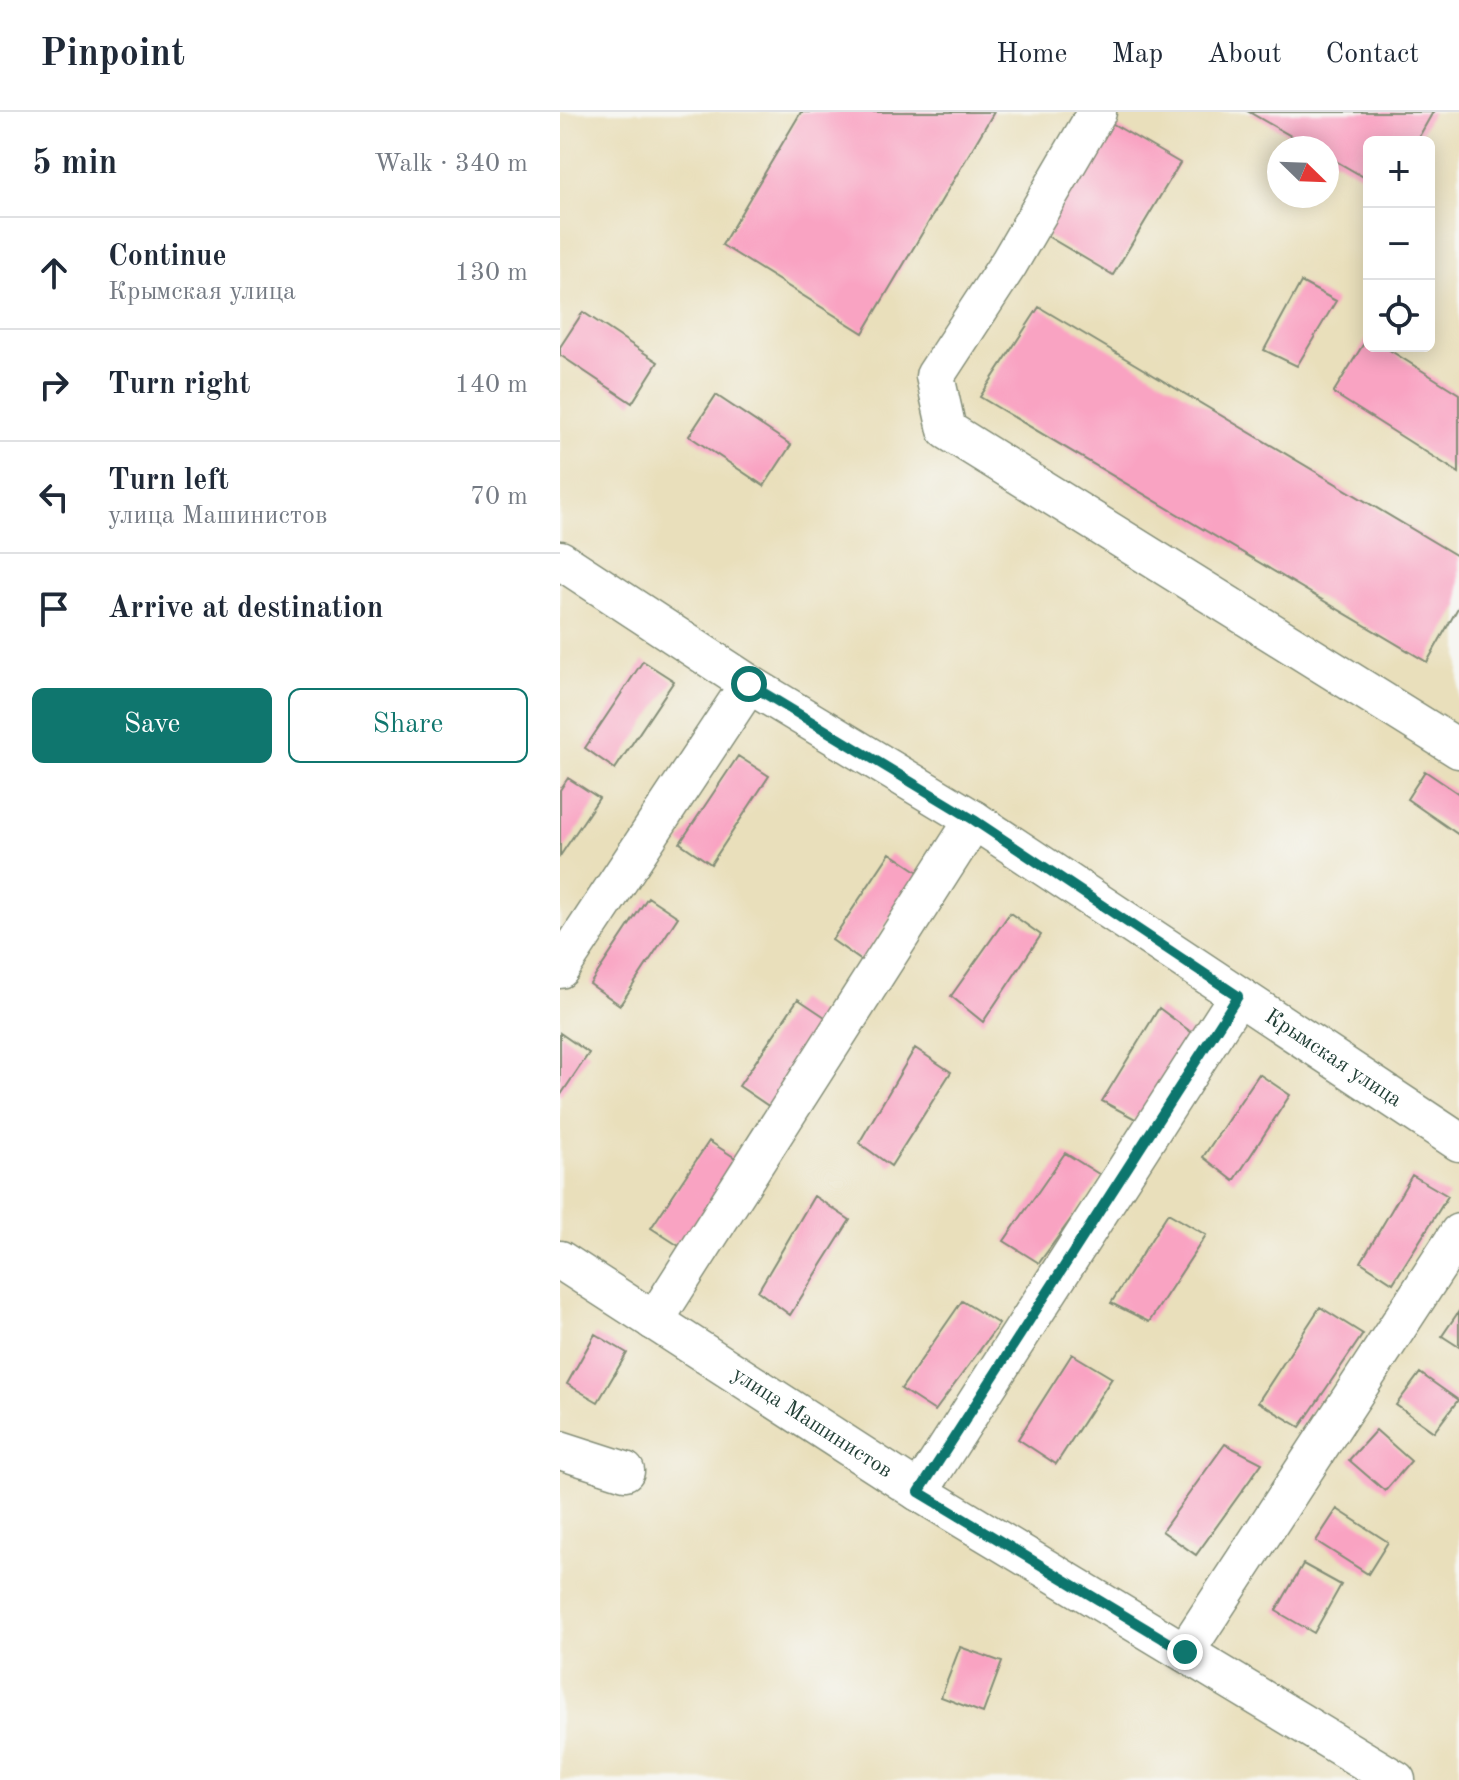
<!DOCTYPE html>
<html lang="en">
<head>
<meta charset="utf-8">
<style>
  :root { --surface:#fff; --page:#f6f6f7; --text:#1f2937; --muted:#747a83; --line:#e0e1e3; --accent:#0f766e }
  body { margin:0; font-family:"Old Standard TT",serif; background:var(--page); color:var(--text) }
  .controls { position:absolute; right:24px; top:24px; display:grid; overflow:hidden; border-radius:12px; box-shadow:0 4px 20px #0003 }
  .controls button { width:72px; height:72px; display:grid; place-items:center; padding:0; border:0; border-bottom:2px solid var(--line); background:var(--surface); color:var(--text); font:40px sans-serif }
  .compass { position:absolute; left:707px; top:24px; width:72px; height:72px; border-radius:50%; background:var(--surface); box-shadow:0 4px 20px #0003; rotate:113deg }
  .stop { position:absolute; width:24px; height:24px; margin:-18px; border:6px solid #0f766e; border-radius:50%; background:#fff }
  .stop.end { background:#0f766e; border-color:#fff; box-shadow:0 2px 8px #0008 }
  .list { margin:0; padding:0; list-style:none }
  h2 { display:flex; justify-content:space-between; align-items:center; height:104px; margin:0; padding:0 32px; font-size:34px }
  h2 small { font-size:26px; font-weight:400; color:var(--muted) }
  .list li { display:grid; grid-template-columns:52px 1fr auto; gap:24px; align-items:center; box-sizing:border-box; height:112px; padding:0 32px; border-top:2px solid var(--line) }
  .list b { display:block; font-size:30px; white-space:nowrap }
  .list p { margin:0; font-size:26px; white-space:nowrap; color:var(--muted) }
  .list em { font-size:26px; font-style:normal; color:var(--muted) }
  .actions { display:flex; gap:16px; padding:24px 32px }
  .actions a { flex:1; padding:18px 0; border:2px solid var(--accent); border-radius:12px; text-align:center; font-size:28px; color:var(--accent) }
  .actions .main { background:var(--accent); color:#fff }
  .icon { flex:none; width:44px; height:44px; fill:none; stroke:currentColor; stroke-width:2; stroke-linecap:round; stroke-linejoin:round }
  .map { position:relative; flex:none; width:899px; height:1668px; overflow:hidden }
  header { display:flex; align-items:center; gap:48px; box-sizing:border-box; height:112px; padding:0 40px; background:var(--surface); border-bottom:2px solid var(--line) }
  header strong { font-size:38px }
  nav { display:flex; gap:44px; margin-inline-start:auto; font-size:28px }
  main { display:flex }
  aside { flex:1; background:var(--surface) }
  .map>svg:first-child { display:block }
  .building { fill:#f9a3c2 }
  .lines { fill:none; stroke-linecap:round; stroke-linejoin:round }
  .minor-casing { stroke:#848e78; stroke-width:41 }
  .minor { stroke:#fff; stroke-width:38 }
  .route { stroke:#0f766e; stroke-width:10 }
  .labels { text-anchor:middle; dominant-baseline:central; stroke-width:6; stroke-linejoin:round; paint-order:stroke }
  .street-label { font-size:22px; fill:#1f3d34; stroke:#f6f6f2 }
</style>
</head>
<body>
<header>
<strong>Pinpoint</strong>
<nav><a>Home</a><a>Map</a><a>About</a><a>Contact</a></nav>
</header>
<main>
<aside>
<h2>5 min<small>Walk · 340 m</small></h2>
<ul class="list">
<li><svg class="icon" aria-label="ahead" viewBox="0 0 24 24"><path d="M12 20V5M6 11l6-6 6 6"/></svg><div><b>Continue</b><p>Крымская улица</p></div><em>130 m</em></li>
<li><svg class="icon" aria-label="right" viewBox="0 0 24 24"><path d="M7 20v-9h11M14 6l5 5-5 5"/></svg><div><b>Turn right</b></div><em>140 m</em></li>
<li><svg class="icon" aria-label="left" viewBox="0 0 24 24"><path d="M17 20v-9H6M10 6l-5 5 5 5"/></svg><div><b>Turn left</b><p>улица Машинистов</p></div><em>70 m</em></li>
<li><svg class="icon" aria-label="arrive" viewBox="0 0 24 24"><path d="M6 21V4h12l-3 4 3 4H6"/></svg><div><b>Arrive at destination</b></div></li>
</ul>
<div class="actions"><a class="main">Save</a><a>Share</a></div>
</aside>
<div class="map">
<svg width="899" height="1668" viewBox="0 0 899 1668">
  <rect width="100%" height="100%" fill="#f6f6f2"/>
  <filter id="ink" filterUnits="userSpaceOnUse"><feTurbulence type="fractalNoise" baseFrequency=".0125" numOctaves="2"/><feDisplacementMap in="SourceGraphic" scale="16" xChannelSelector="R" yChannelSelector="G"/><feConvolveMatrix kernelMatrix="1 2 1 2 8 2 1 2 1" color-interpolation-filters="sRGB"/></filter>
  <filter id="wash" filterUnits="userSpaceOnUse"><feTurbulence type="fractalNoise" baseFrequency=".006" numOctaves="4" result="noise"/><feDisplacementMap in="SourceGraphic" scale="32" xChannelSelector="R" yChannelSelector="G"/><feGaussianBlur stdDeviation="1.8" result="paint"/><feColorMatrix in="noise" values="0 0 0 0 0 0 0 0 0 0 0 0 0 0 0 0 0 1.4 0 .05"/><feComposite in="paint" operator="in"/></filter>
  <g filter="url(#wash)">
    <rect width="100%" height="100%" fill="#e9dfbb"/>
    <g id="blocks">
      <path class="building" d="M241,0H434L303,221L162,133Z
        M689,0H873L856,30H809V68L767,44V36H752Z
        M548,9L620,51L553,163L482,121Z
        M741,170L776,189L737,254L704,238Z
        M479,195L899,445V494L867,550L420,285Z
        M23,200L98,250L72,291L0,243V235Z
        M809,223V234H823L899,282V361L773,281Z
        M156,283L231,333L204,374L129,324Z
        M83,549L114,569L55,657L25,636Z
        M178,644L209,664L151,752L120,731Z
        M865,659L899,682V723L847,687Z
        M8,666L39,686L0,744V678Z
        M330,741L360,761L302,849L272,828Z
        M88,785L118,805L60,893L30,872Z
        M450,801L481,823L423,910L391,884Z
        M238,887L268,907L210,995L179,974Z
        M599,896L635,923L579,1009L542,989Z
        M0,921L29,941L0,984Z
        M355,936L391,960L331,1054L299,1031Z
        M699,962L730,983L674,1069L643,1045Z
        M149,1029L180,1049L122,1136L91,1116Z
        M505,1041L542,1064L479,1151L444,1129Z
        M852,1063L888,1084L833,1171L801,1150Z
        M254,1084L290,1108L230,1203L198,1179Z
        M608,1101L646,1123L589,1210L551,1191Z
        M402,1189L439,1212L375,1299L341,1277Z
        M760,1195L803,1222L740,1315L698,1290Z
        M899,1199V1235L882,1224Z
        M35,1222L67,1241L38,1290L7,1272Z
        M512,1242L552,1266L496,1352L458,1327Z
        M860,1261L898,1288L874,1320L836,1293Z
        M816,1318L851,1349L825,1379L789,1348Z
        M665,1332L702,1351L636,1443L602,1419Z
        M777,1397L828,1430L808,1462L756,1429Z
        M743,1452L781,1473L754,1521L716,1499Z
        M400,1535L442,1550L423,1601L381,1585Z"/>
    </g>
  </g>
  <g filter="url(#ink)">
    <use href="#blocks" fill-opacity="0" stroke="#848e78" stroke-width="2"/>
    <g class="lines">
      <g class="minor-casing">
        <g id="minor">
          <path d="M537,0L449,151L375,264L387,318L899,637"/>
          <path id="s1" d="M0,448L189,572L414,708L899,1030"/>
          <path d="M0,857L189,572"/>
          <path id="s2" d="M0,1148L359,1380L836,1668"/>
          <path d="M94,1209L414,708"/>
          <path d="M0,1338L65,1359"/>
          <path d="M359,1380L678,884"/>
          <path d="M625,1540L899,1121"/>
        </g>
      </g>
      <use href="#minor" class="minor"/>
    </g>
  </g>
  <g class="lines" filter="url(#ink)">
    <path class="route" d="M189,572L414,708L678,884L359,1380L625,1540"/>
  </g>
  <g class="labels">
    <g class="street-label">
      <text stroke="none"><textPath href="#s1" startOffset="920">Крымская улица</textPath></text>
      <text stroke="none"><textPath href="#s2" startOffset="300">улица Машинистов</textPath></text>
    </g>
  </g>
</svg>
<div class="controls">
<button>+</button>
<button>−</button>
<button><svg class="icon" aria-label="locate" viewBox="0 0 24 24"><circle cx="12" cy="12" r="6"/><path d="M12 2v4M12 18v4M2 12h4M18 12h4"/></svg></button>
</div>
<svg class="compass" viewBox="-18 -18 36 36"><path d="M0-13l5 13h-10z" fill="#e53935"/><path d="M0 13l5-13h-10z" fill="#747a83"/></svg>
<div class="stop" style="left:189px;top:572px"></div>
<div class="stop end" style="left:625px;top:1540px"></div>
</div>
</main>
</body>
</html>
